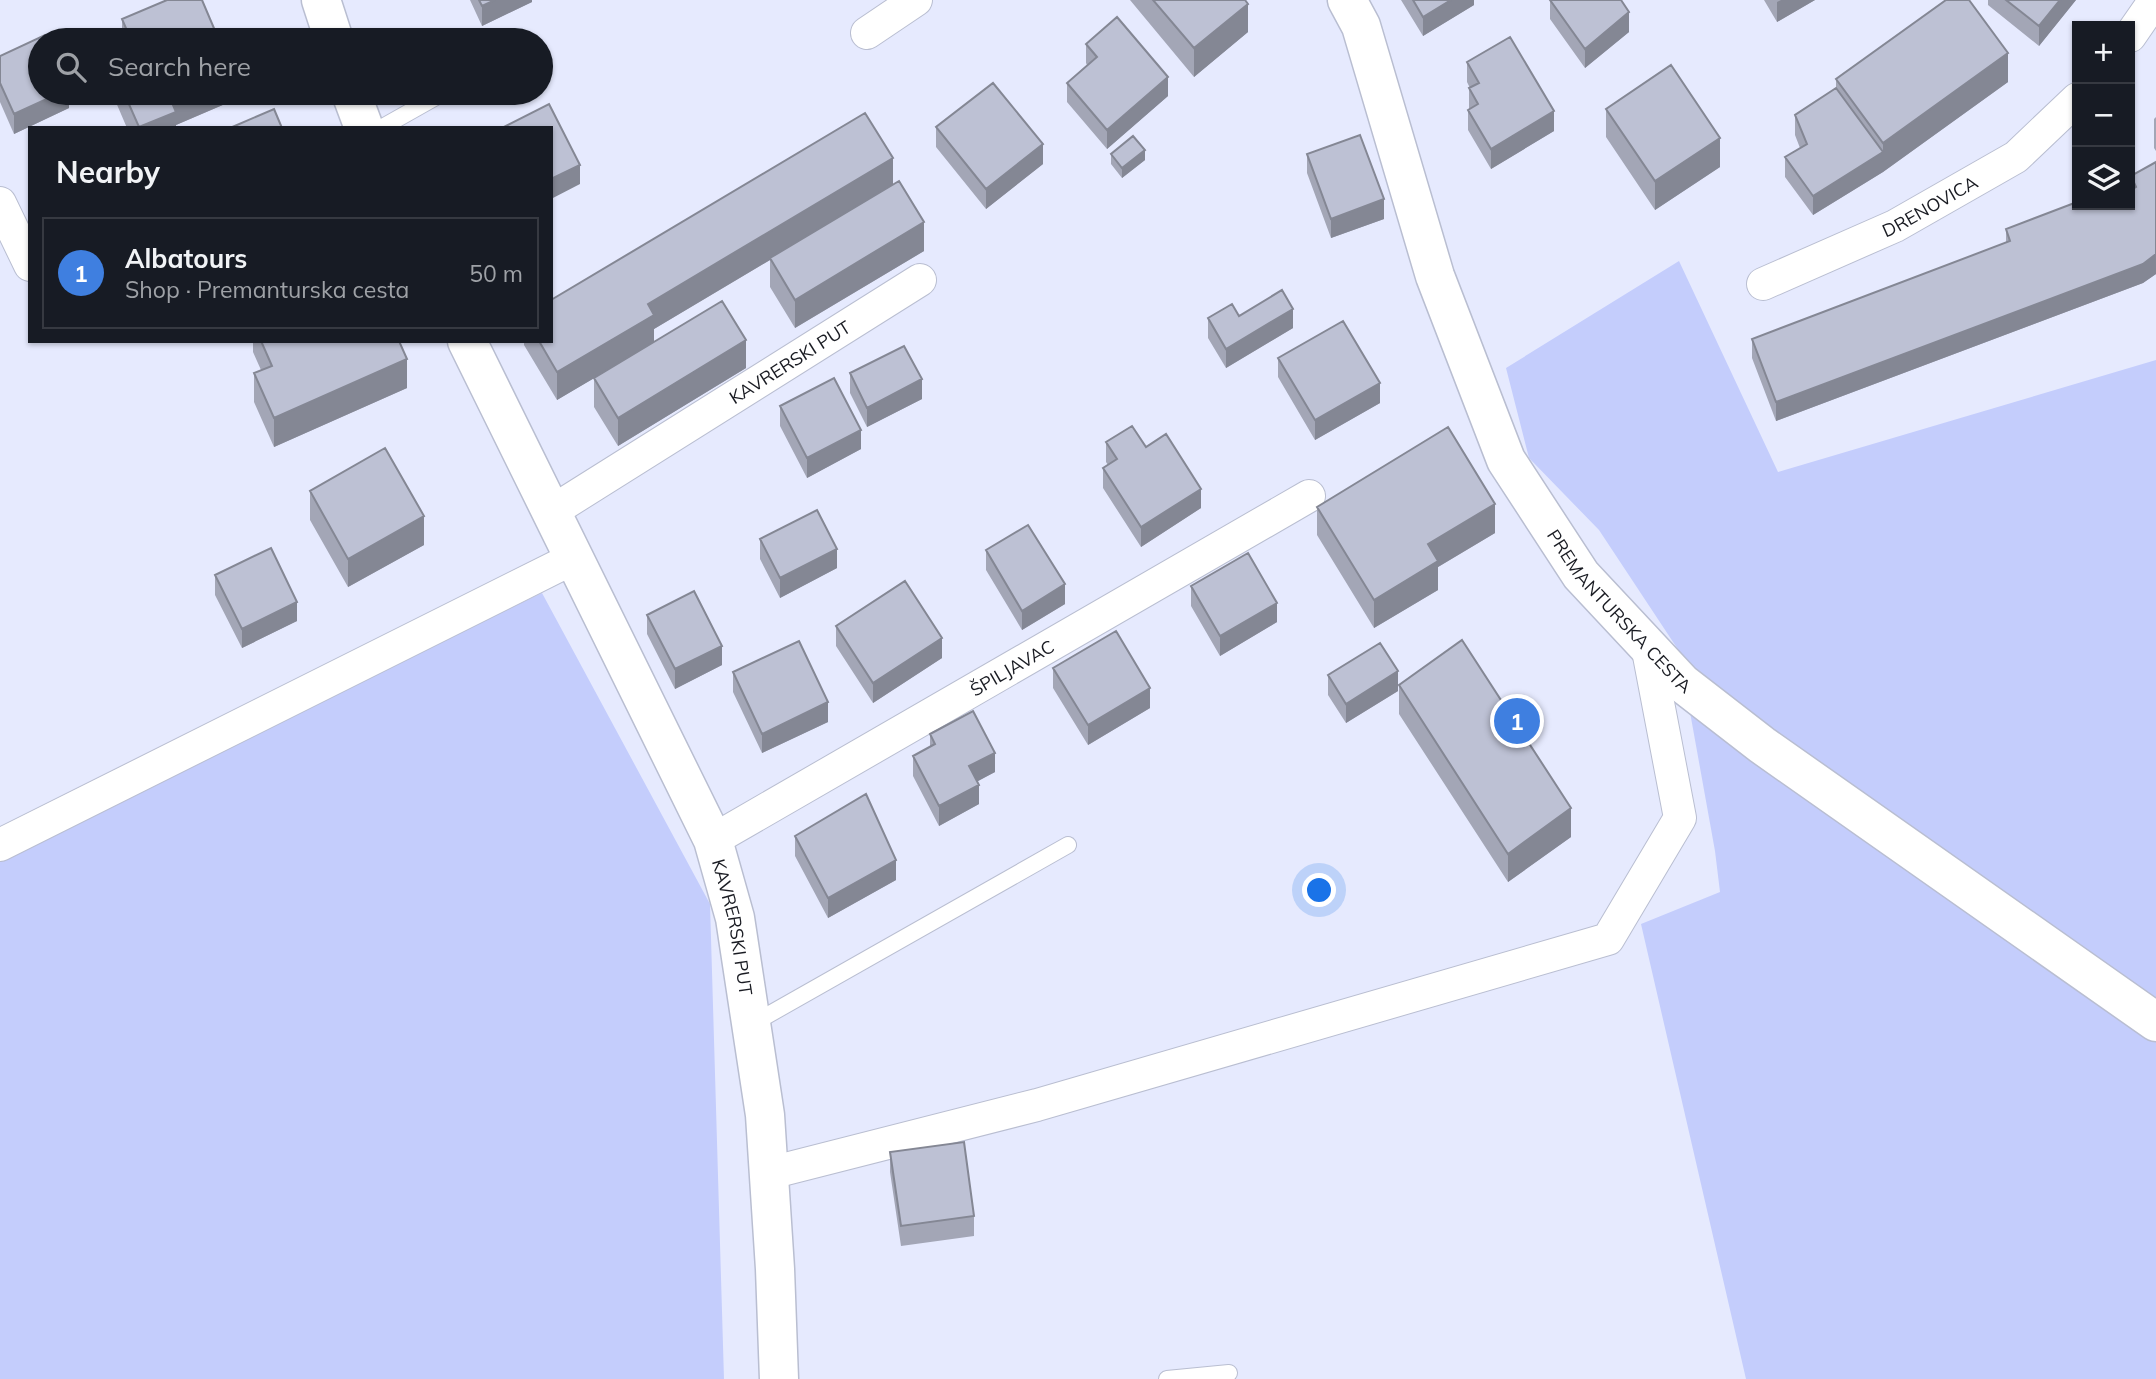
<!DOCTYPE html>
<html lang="en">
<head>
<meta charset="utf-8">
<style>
  :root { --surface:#171b24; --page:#20242c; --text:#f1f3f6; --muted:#9ea1a6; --line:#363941; --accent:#b45309 }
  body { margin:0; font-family:Mulish,sans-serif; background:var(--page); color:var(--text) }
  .controls { position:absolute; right:21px; top:21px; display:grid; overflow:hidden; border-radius:0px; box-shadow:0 2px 5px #0004 }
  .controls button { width:63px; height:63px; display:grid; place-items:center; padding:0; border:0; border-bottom:2px solid var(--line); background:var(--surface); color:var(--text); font:35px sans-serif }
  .you { position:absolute; left:1320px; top:891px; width:24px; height:24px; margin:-18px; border:5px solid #fff; border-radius:50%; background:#1a73e8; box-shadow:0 0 0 10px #1a73e833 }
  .badge { display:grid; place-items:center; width:46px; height:46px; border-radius:50%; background:var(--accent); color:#fff; font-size:23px; font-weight:700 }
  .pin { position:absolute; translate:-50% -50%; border:4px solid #fff; box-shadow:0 2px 7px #0006 }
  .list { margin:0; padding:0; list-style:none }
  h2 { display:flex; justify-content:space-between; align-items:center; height:91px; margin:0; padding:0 28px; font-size:30px }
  h2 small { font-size:23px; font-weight:400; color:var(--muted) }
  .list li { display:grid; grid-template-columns:46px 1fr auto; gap:21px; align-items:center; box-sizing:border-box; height:112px; margin:0 14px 14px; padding:0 14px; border:2px solid var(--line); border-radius:0px }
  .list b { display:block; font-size:26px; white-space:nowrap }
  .list p { margin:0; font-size:23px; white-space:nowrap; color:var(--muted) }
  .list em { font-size:23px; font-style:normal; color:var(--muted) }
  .icon { flex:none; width:38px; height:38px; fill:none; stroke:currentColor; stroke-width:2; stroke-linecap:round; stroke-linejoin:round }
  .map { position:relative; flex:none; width:2156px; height:1379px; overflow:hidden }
  .search { position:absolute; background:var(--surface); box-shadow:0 2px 5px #0004; left:28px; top:28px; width:525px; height:77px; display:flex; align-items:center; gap:18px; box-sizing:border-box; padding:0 24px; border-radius:38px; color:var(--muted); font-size:26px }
  .panel { position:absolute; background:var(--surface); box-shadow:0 2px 5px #0004; left:28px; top:126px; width:525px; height:217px; border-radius:0px }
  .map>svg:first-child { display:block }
  .green { fill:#c4cdfc }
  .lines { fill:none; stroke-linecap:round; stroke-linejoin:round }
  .lane-casing { stroke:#b9bed1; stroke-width:18 }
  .street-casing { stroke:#b9bed1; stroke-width:34 }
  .secondary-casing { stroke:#b9bed1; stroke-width:41 }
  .lane { stroke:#fff; stroke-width:16 }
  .street { stroke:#fff; stroke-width:32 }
  .secondary { stroke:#fff; stroke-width:38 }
  .wall { fill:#a3a6b6 }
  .shaded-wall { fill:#848794 }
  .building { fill:#bdc1d4; stroke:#848794; stroke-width:2 }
  .labels { text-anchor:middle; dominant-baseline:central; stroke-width:5; stroke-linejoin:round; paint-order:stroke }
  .street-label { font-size:18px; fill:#191b22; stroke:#fff }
</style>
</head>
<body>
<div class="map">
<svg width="2156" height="1379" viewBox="0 0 2156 1379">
  <rect width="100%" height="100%" fill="#e6eafe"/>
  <path class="green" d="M1679,261L1778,472L2156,360V1379H1746L1641,924L1720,892L1715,851L1679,651L1599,530L1529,458L1506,368Z
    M542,593L710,904L724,1379H0V859L127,792Z"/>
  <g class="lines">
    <g class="lane-casing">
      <path id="lane" d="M381,128L443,93
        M752,1024L1068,845
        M1167,1379L1229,1373"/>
    </g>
    <g class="street-casing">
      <g id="street">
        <path d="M867,33L916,0"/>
        <path d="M2130,36L2155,0"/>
        <path d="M0,203L30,265"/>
        <path id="s1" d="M1763,284L1895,226L2016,157L2077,99"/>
        <path id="s2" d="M551,512L920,280"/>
        <path id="s3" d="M713,840L1309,496"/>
        <path d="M0,845L574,558"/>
        <path d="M770,1173L1037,1105L1608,939L1680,818L1647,645"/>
      </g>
    </g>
    <g class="secondary-casing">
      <g id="secondary">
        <path d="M321,0L334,40"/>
        <path id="s4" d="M1347,0L1361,26L1435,276L1506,460L1581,575L1682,683L1762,745L2156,1022"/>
        <path d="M351,93L364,128"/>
        <path id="s5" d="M467,341L713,840L735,918L765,1115L775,1269L779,1379"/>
      </g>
    </g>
    <use href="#lane" class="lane"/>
    <use href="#street" class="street"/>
    <use href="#secondary" class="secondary"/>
  </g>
  <path class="wall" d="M470,0H532V2L482,26Z
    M1130,0H1245L1248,32L1194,77Z
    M1401,0H1474V5L1423,36Z
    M1550,0L1629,32L1585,68L1550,19Z
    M1764,0H1815L1777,22Z
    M1988,0H2076L2039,46L1988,5Z
    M122,19L219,40H122Z
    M1086,44L1168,96L1107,149L1067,102V83L1087,65L1086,63Z
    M0,56L69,93V108L14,134L0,102Z
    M1467,62L1554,131L1491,169L1468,130V110L1469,109V88H1470L1467,82Z
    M1836,79L2008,82L1883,172L1813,215L1785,177V157L1800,148L1795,135V115L1836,88Z
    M112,93H232V101L176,125V128H127Z
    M1606,109L1720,167L1655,210L1606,137Z
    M2156,117V151L2154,148V119Z
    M936,127L1043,164L986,209L936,147Z
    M1111,154L1145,160L1122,178L1111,164Z
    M1307,154L1384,219L1331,238L1307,173Z
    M2156,162V274L2143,283L1776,421L1752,358V339L2006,243V229L2130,205L2131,176Z
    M893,185L924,251L795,328L770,287V260L654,329V342L746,368L618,446L594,407V378L557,400L524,345V341H551Z
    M1239,316L1293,328L1226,368L1208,338V318Z
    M253,341H399L407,388L274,447L254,402V373L261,370L253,352Z
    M1278,358L1380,403L1315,440L1278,377Z
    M850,373L922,399L867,427L850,393Z
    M780,406L861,449L807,478L780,426Z
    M1106,442L1146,447L1201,508L1141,547L1103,488V468L1108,465L1106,462Z
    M310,491L424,545L348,587L310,520Z
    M1317,507L1495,533L1438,567V590L1374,628L1317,535Z
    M760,539L837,568L780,598L760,559Z
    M986,550L1065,604L1022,630L986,570Z
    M215,575L297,621L242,648L215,595Z
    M1191,586L1277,622L1220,656L1191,606Z
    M647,615L722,665L675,689L647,634Z
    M836,626L942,658L873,703L836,646Z
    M1053,668L1150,708L1088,745L1053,688Z
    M733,672L828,722L762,753L733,692Z
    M1328,675L1398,691L1346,723L1328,695Z
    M1399,685L1571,837L1508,882L1399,714Z
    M930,734L995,772L977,781L979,804L939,826L913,776V756L930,747Z
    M795,836L896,880L828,918L795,856Z
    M890,1152L974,1216V1236L901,1246L890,1172Z"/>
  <path class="shaded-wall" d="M495,0H532V2L482,26V6Z
    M1451,0H1474V5L1423,36V17Z
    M1781,0H1815L1777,22V2Z
    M2060,0H2076L2039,46V26Z
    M1248,4V32L1194,77V48Z
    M1629,12V32L1585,68V49Z
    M2008,53V82L1883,172L1813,215V196L1883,152V143Z
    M1168,77V96L1107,149V130Z
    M60,93H69V108L14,134V114Z
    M184,93H232V101L176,125V128H139L170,98Z
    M1554,111V131L1491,169V149Z
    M1720,138V167L1655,210V181Z
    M1043,144V164L986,209V189Z
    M1145,150V160L1122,178V168Z
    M893,158V187L770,258V260L654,329V343L557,400V372L648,304Z
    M580,165V184L551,199V179Z
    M1384,199V219L1331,238V219Z
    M924,222V251L795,328V300Z
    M2156,254V274L2143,283L1776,421V402Z
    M1293,309V328L1226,368V349Z
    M746,340V368L618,446V418Z
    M407,359V388L274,447V418Z
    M922,379V399L867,427V408Z
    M1380,383V403L1315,440V420Z
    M861,430V449L807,478V458Z
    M1201,489V508L1141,547V527Z
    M1495,504V533L1438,567V590L1374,628V600L1428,544Z
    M424,516V545L348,587V559Z
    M837,549V568L780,598V578Z
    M1065,584V604L1022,630V611Z
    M297,602V621L242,648V629Z
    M1277,603V622L1220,656V636Z
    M942,638V658L873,703V683Z
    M722,646V665L675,689V669Z
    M1398,671V691L1346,723V704Z
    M1150,688V708L1088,745V725Z
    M828,702V722L762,753V734Z
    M995,753V772L969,786V766Z
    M979,785V804L939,826V806Z
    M1571,808V837L1508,882V854Z
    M896,860V880L828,918V898Z"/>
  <path class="building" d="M167,0H202L219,40H131L122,19Z
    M479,0H495L482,6Z
    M1153,0H1245L1248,4L1194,48Z
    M1413,0H1451L1423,17Z
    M1550,0H1621L1629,12L1585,49Z
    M1946,0H1969L2008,53L1883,143L1836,79Z
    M2006,0H2060L2039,26Z
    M1117,17L1168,77L1107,130L1067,83L1097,57L1086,44Z
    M45,35L47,40H40V93H60L14,114L0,83V56Z
    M1510,37L1554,111L1491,149L1468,110L1478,104L1469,88L1479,83L1467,62Z
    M1671,65L1720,138L1655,181L1606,109Z
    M993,83L1043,144L986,189L936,127Z
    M1836,88L1883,152L1813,196L1785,157L1807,144L1795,115Z
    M124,93H184L170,98L176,112L139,127Z
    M549,104L580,165L551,179V128H502Z
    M274,109L282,128H230Z
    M865,113L893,158L648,304L654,315L557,372L539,341H551V300Z
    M1360,135L1384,199L1331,219L1307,154Z
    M1133,136L1145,150L1122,168L1111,154Z
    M2156,162V254L2143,264L1776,402L1752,339L2010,241L2006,229L2077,202V205H2130V191L2136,187L2131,176Z
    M899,181L924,222L795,300L770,258Z
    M1282,290L1293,309L1226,349L1208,318L1232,304L1239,316Z
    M722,301L746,340L618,418L594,378Z
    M1343,321L1380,383L1315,420L1278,358Z
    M261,341H399L407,359L274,418L254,373L272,366Z
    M904,346L922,379L867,408L850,373Z
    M834,378L861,430L807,458L780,406Z
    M1132,426L1146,447L1166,434L1201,489L1141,527L1103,468L1117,459L1106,442Z
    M1448,427L1495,504L1428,544L1438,561L1374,600L1317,507Z
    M385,448L424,516L348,559L310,491Z
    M817,510L837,549L780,578L760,539Z
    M1028,525L1065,584L1022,611L986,550Z
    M271,548L297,602L242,629L215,575Z
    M1248,553L1277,603L1220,636L1191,586Z
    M905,581L942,638L873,683L836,626Z
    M694,591L722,646L675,669L647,615Z
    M1116,631L1150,688L1088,725L1053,668Z
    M1462,640L1571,808L1508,854L1399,685Z
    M799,641L828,702L762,734L733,672Z
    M1380,643L1398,671L1346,704L1328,675Z
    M973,711L995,753L969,766L979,785L939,806L913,756L935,744L930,734Z
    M866,794L896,860L828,898L795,836Z
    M964,1142L974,1216L901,1226L890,1152Z"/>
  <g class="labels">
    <g class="street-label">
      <text stroke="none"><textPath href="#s1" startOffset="184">DRENOVICA</textPath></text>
      <text stroke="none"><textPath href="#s2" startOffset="282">KAVRERSKI PUT</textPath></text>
      <text stroke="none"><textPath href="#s4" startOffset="677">PREMANTURSKA CESTA</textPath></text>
      <text stroke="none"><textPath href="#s3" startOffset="345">ŠPILJAVAC</textPath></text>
      <text stroke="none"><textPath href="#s5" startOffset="646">KAVRERSKI PUT</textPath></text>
    </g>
  </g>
</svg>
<div class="controls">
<button>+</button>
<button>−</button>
<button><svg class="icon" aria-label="layers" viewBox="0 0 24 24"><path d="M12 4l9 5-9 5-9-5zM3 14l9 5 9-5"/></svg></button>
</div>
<div class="you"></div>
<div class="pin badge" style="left:1517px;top:721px;background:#3f7fe0">1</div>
<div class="search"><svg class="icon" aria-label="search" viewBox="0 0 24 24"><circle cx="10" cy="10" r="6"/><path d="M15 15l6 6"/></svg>Search here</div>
<section class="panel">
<h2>Nearby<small></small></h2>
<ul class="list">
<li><span class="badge" style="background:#3f7fe0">1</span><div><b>Albatours</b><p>Shop · Premanturska cesta</p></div><em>50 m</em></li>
</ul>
</section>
</div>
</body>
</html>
